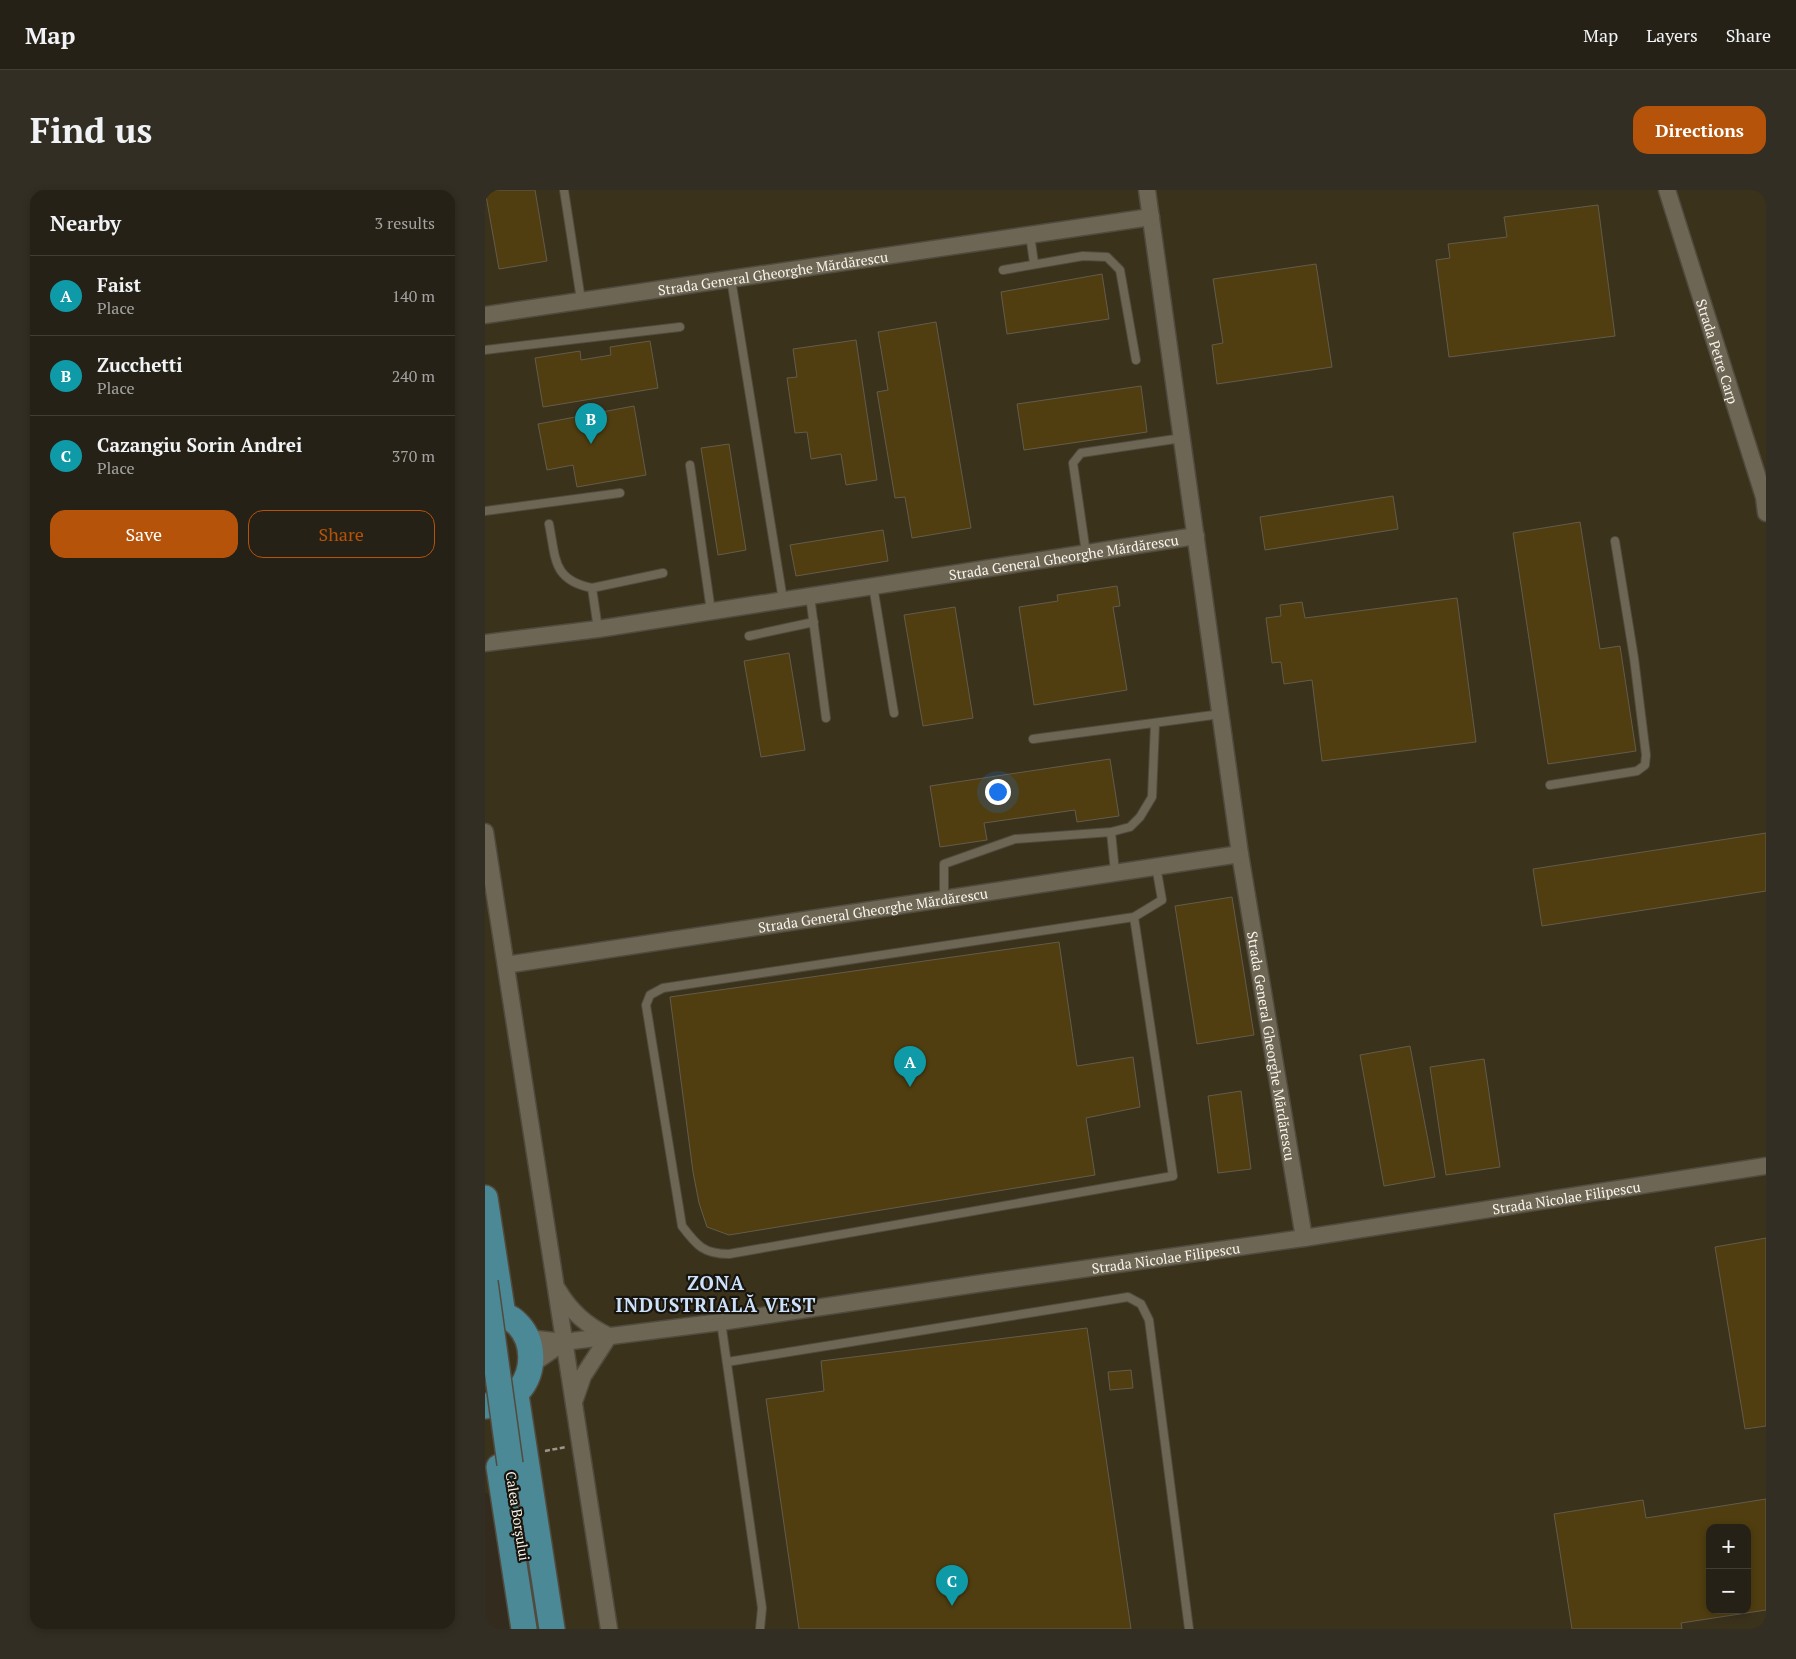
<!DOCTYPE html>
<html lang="en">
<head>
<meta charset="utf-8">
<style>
  :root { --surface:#262116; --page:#322e23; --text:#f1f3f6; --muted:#a4a3a1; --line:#423e35; --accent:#b45309 }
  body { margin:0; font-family:"PT Serif",serif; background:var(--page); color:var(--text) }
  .controls { position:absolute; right:15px; bottom:15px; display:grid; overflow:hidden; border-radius:10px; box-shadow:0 2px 8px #0003 }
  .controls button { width:45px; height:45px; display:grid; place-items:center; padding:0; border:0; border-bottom:1px solid var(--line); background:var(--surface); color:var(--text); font:25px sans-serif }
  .you { position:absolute; left:512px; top:601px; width:18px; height:18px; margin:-12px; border:4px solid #fff; border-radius:50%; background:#1a73e8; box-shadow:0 0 0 8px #1a73e833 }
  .badge { display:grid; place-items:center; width:32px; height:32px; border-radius:50%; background:var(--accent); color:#fff; font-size:16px; font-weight:700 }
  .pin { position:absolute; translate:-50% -41px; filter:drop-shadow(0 1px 2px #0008) }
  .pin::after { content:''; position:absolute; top:26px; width:18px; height:15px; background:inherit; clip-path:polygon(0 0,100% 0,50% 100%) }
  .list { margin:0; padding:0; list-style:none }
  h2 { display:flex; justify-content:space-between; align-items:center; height:65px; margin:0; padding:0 20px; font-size:21px }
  h2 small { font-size:16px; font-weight:400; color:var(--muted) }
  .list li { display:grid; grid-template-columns:32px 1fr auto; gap:15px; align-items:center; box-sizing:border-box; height:80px; padding:0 20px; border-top:1px solid var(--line) }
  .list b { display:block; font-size:19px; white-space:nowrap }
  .list p { margin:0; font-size:16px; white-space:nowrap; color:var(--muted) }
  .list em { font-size:16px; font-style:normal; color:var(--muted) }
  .actions { display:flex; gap:10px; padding:15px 20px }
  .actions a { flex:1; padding:11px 0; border:1px solid var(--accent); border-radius:15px; text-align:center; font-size:18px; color:var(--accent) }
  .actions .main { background:var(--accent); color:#fff }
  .map { position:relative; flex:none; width:1281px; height:1439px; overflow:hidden; border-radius:15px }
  header { display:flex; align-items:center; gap:30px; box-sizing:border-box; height:70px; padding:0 25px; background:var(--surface); border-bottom:1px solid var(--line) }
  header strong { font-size:24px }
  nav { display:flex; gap:28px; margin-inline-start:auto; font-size:18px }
  .intro { display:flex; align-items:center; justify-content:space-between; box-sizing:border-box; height:120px; padding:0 30px }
  h1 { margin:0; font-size:35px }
  .button { padding:12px 22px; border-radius:15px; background:var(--accent); color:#fff; font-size:18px; font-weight:700 }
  main { display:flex; gap:30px; padding:0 30px }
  aside { flex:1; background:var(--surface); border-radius:15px; box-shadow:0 2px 8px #0003 }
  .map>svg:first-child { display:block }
  .built { fill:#3b321c; fill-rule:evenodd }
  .building { fill:#503e10; stroke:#635c4c; fill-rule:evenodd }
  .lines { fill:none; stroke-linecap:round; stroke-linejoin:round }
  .lane-casing { stroke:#504b3e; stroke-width:10 }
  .street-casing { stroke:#504b3e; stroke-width:19 }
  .primary-casing { stroke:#504b3e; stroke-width:28 }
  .path { stroke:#9c968a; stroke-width:2.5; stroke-dasharray:5 2.5; stroke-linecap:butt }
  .lane { stroke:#6d6655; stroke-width:8 }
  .street { stroke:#6d6655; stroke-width:16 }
  .primary { stroke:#4b8997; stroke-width:25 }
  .primary-bridge-casing { stroke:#504b3e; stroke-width:28; stroke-linecap:butt }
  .primary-bridge { stroke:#4b8997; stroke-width:25 }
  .labels { text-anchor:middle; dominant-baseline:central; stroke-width:4.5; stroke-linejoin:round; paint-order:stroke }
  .street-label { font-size:14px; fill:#f9f5eb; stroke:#18150f }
  .district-label { font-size:19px; font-weight:bold; letter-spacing:1px; fill:#cde2fa; stroke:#18150f }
</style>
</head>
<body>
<header>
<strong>Map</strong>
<nav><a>Map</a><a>Layers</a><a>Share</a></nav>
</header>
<div class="intro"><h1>Find us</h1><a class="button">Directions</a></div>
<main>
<aside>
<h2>Nearby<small>3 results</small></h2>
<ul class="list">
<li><span class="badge" style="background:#0f9aa8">A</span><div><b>Faist</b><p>Place</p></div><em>140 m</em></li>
<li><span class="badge" style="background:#0f9aa8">B</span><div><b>Zucchetti</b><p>Place</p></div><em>240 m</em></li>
<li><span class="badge" style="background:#0f9aa8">C</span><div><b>Cazangiu Sorin Andrei</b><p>Place</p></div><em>370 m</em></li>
</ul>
<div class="actions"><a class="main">Save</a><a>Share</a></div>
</aside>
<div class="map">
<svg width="1281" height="1439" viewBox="0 0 1281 1439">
  <rect width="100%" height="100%" fill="#332c1e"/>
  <path class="built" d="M0,0H1281V1439H67L48,1315L0,1303ZM1225,1338H1262V1420H1225Z"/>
  <path class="building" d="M0,0H50L62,71L14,79Z
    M1113,15L1130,146L964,167L951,70L965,68L963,54L1022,47L1019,27Z
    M831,74L847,177L732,194L727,155L738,153L728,89Z
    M617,84L624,129L522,144L516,102Z
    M451,132L486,338L427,348L420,307L410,308L392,202L403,200L393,142Z
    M371,150L392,290L361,295L356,264L326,269L322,242L310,243L302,188L312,187L308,159Z
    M165,151L173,198L58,217L50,168L95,161L96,170L126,165L125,157Z
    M656,196L662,242L539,260L532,214Z
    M149,216L161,285L92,297L88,275L62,280L53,234Z
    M244,254L261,360L233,365L216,258Z
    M908,306L913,339L780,360L775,327Z
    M1095,332L1115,459L1135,456L1151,561L1063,574L1028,343Z
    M398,340L403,371L311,386L305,355Z
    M632,396L635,416L628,417L642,500L549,515L534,417L573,411L572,405Z
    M972,408L991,552L837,571L827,490L799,494L796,472L787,473L781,428L796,426L795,415L817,412L820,428Z
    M470,417L488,528L438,536L419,425Z
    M304,463L320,560L276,567L259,471Z
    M625,569L634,626L592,632L590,620L499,633L502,650L455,657L445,596Z
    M1281,643V701L1057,736L1048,679Z
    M747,707L769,845L712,854L690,716Z
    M574,752L592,876L648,867L655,917L601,928L610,985L244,1045L222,1037L214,1013L208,982L185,807Z
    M925,856L950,987L899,996L875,865Z
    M999,869L1015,977L961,985L945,877Z
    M756,901L766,979L733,983L723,906Z
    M1281,1048V1236L1260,1239L1230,1057Z
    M602,1138L646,1439H314L281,1209L339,1201L336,1171Z
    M646,1180L648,1198L625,1200L623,1182Z
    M1281,1309V1420L1196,1433L1197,1439H1087L1069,1324L1158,1310L1161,1328ZM1225,1338H1262V1420H1225Z"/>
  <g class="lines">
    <g class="lane-casing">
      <path id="lane" d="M79,0L96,110
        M545,45L549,73
        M518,80L598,66L622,67L635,80L651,170
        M246,89L298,410
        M0,160L195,137
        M205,275L226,421
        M0,321L135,303
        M64,334C71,368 67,390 107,398L113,439
        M601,363L588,273L596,263L697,248
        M388,396L409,523
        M107,398L178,383
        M325,406L341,528
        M264,446L329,432
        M548,549L736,524
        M1065,595L1152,581L1160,575L1161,565L1149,468L1130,351
        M626,642L630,682
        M459,707V674L530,649L626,642L645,637L655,627L667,607L670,534
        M649,727L688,986L244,1064C219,1064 212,1056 197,1036L161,815L165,805L178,798L649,727L677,710L671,676
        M236,1132L277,1418L275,1439
        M242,1172L643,1107L656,1114L664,1130L704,1439"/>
    </g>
    <g class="street-casing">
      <g id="street">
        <path id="s1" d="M662,0L755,664L819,1048"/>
        <path id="s2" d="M1182,0L1279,307L1281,323"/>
        <path id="s3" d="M0,125L666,27"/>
        <path id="s4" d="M0,453L113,439L711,346"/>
        <path d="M0,642L124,1439"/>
        <path id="s5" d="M21,775L755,664"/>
        <path d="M73,1100C85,1121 102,1136 124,1146L98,1186L90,1209"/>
        <path id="s6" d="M42,1148L79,1152L236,1132L498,1093L819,1048L1281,976"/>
        <path d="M46,1175L79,1152"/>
      </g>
    </g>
    <g class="primary-casing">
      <path id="primary" d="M0,1008L18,1125
        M0,1122C59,1120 63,1211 0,1216
        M31,1205L67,1439
        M14,1277L39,1439"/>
    </g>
    <path class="path" d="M60,1261L81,1257"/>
    <use href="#lane" class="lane"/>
    <use href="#street" class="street"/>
    <use href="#primary" class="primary"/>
    <g class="primary-bridge-casing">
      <path id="primary-bridge" d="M0,1092L25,1274"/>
    </g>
    <use href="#primary-bridge" class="primary-bridge"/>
  </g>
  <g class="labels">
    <g class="street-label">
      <text stroke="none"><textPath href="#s3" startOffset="291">Strada General Gheorghe Mărdărescu</textPath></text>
      <text stroke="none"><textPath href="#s2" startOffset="169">Strada Petre Carp</textPath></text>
      <text stroke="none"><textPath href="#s4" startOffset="585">Strada General Gheorghe Mărdărescu</textPath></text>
      <text stroke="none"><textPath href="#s5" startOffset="371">Strada General Gheorghe Mărdărescu</textPath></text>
      <text stroke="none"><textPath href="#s1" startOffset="865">Strada General Gheorghe Mărdărescu</textPath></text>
      <text stroke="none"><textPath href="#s6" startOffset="1050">Strada Nicolae Filipescu</textPath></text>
      <text stroke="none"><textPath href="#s6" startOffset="645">Strada Nicolae Filipescu</textPath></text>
      <text transform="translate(33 1326) rotate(81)">Calea Borșului</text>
    </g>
    <g class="district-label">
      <text x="231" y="1092">ZONA<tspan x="231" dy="22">INDUSTRIALĂ VEST</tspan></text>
    </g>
  </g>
</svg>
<div class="controls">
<button>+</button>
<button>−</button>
</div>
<div class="you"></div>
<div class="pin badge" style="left:425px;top:897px;background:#0f9aa8">A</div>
<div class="pin badge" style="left:106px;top:254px;background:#0f9aa8">B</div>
<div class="pin badge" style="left:467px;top:1416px;background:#0f9aa8">C</div>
</div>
</main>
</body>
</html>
